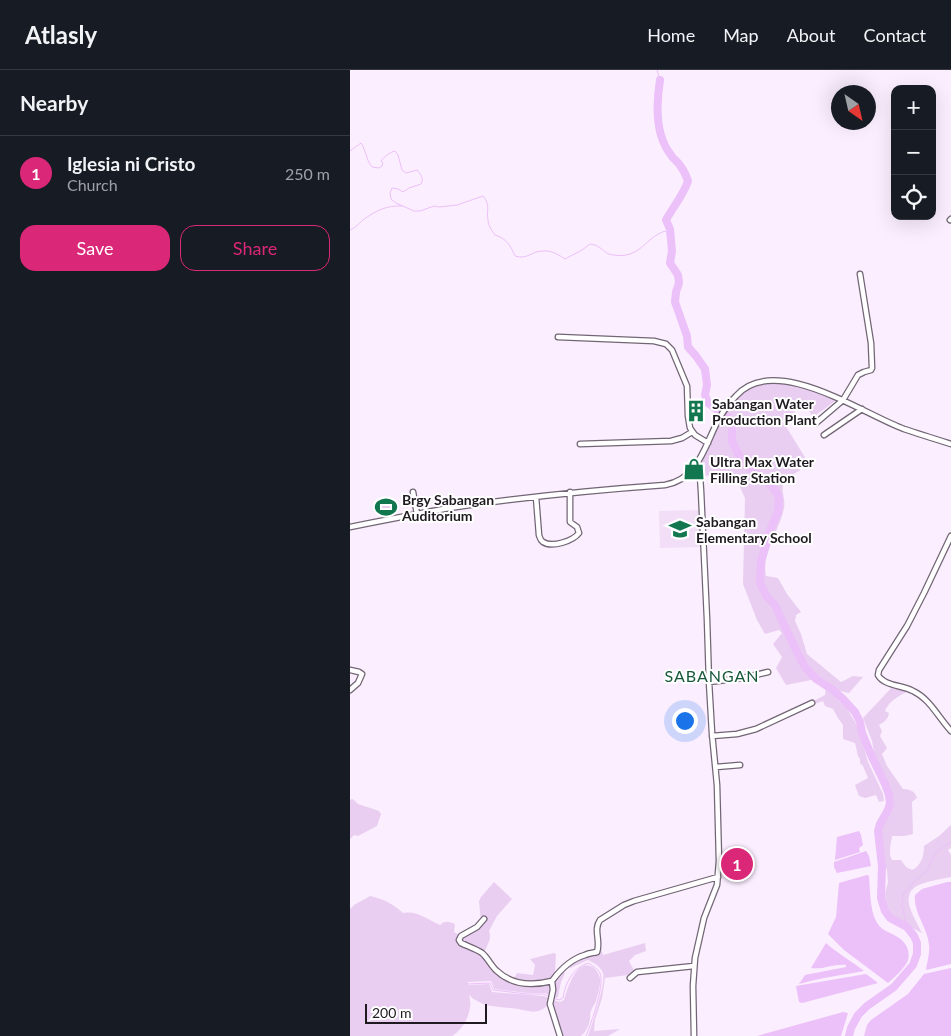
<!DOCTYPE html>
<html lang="en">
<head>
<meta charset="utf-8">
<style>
  :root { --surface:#171b24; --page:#242831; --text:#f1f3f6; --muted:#9ea1a6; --line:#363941; --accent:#db2777 }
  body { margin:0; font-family:Lato,sans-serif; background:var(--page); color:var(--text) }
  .controls { position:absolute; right:15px; top:15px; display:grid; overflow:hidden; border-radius:10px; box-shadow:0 5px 20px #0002 }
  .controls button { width:45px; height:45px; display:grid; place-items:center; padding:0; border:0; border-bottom:1px solid var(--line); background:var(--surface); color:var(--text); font:25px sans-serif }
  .compass { position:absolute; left:481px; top:15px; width:45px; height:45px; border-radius:50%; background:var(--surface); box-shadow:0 5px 20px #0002; rotate:146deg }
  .scale { position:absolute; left:15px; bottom:12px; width:122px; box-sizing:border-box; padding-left:5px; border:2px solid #1f1a20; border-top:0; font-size:14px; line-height:18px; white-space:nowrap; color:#1f1a20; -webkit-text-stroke:4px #fff; paint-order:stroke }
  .you { position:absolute; left:334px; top:650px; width:18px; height:18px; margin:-12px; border:4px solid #fff; border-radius:50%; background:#1a73e8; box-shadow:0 0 0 8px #1a73e833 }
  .badge { display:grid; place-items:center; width:32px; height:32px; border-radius:50%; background:var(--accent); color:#fff; font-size:16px; font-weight:700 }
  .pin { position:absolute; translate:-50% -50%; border:2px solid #fff; box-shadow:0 1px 5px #0006 }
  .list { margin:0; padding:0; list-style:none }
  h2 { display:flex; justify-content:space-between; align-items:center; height:65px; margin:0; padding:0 20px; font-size:21px }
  h2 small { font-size:16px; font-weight:400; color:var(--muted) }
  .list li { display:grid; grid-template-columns:32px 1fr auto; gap:15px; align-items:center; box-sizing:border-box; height:75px; padding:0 20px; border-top:1px solid var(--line) }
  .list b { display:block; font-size:19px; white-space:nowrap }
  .list p { margin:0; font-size:16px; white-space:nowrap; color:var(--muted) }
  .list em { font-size:16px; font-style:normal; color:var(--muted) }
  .actions { display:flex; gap:10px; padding:15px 20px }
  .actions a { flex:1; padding:11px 0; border:1px solid var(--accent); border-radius:15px; text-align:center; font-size:18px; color:var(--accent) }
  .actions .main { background:var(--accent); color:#fff }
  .icon { flex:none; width:28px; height:28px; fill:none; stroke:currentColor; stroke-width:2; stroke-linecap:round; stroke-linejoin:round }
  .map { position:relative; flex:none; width:601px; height:966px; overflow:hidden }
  header { display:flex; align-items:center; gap:30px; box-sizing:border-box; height:70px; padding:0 25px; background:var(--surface); border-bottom:1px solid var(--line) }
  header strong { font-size:24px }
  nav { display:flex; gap:28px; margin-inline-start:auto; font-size:18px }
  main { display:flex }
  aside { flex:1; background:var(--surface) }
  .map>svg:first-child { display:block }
  .built { fill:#f2dff7 }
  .green { fill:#e9cef1 }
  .water { fill:#ecc0f8 }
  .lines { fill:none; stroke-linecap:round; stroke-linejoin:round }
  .stream { stroke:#ecc0f8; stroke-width:1 }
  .river { stroke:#ecc0f8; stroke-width:8 }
  .minor-casing { stroke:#726675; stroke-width:7 }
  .minor { stroke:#fff; stroke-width:4.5 }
  .labels { text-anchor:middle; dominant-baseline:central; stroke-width:4; stroke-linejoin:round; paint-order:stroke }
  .poi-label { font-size:14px; font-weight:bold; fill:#1f1a20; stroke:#fff; text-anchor:start }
  .quarter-label { font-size:16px; letter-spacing:1px; fill:#17573b; stroke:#fff }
</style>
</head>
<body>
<header>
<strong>Atlasly</strong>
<nav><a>Home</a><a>Map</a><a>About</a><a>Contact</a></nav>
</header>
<main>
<aside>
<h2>Nearby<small></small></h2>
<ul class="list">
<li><span class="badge">1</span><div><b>Iglesia ni Cristo</b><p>Church</p></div><em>250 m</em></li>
</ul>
<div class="actions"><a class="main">Save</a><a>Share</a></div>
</aside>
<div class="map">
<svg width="601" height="966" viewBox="0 0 601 966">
  <rect width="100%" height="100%" fill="#fbeeff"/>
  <path class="built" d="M349,440L350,477L310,478L309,441Z"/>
  <path class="green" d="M409,311L441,313L488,329L463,347L455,335L432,350L456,389L452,393L450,400C445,404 436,408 433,415C431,421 436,431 434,438C430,459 411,485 416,506L428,508L437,524L451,542L446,545L445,551L451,564L457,584L491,612L503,606L513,607L499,623L478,618L484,622L489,631L496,637L509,659L518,692L533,724L534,731L529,732L526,725L515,728L509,726L505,715L518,708L513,696L510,693V689L508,686L505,673L493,669V655L488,648L483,639L475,636L473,631L456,637V635L475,625L476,617L466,609L436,615L426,598L432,587L423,574L432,563L429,560L415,564L407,550L393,514L395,428L384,404L350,406C350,401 347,395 347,390C348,383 376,335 382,328C389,319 399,314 409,311Z
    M41,429L43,443L32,445L29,432Z
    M546,613L554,615L561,620C552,624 538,631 535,641L539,643L538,647L535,651L529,655L532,661L530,666L537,678L532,684L537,696L553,719C561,720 564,720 567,728L562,732L563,764L554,766H542C541,774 538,783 542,790H551L556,797L562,800C571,796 574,786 574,776L589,766L601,755V778L598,780L601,785V807C592,809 569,812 563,819C559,822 558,829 559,834C560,841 568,855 572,863L549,851L541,844L536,834L535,824L538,812L537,800L534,791L532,781L528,762L538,747L540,741L542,732L541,723L538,712L526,693L522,671L513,648Z
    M2,729L4,730L8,734L29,741L31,744L27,756L8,766L4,765L0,769V730Z
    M144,812L162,829L147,846L139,861C142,868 137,877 134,882L137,888L150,900V904L162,912L167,903L183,905L185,895L180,889L204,883L206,884L205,902L215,903L211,912L208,927L206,928L195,923H178L144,919L141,911L118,912V915L139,914L142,922L194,926L206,931L210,932L214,930C217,920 227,885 244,898C246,900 249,904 250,908C251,914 248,924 246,931C245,934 242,937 241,941C239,947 241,943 240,949C239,955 236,962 231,966H212L203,936L198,935C195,938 192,940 188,941C182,943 174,940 168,939C150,936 133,939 119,925C120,929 121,934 120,938C118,949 112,960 102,966H0V839L4,835L20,826C34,829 43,834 53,843C66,840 79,850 90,855C95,850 99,852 105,854L104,862L109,865L131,853L129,831L131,827Z
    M249,872L253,885L295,873L296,881L285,885L279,891L286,904L255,908L252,928L245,950L244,961L270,959L258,966H238C242,954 256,913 253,903C250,896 244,893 238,890L220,898L218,895L231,888L246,884Z"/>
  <path class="water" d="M509,761L511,765L513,775L509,778L510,782L485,790L487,767Z
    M516,781L519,786L521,796L487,803L484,797V792Z
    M517,805L519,806C520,819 520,840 526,851C530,859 536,861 544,865C553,869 561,878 558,890C556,897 544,908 538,913L494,880L478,864L486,847L489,813Z
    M597,812H601V894L576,900C577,892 580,883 579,875C578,858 563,843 565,825L572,819Z
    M476,873C488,884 502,891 514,901C492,905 470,908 449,914L455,905L496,897V895C485,893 473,900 461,898Z
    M601,898V966H514L517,955L521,950L558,924L574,904Z
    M516,904L528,913L452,933L449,932L446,916Z
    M493,942L498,943L491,966H407Z"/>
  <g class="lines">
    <path class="stream" d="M307,0L310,10
      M0,81L11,73C16,80 16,90 22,97L29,98L32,96L33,93L31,91C34,87 40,82 45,81L48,85L52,100L56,103L67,100C71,105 74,108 71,114L59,118L53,122L48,119L42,118L40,123L41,129L46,133L64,141H70L84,136L89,137L107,135L133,126C141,136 136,140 138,150C138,155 142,161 145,165C157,169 160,175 165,186C178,190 181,181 193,181C201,180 209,185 215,189L232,180L240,174C252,175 253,184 263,185C291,189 293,169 315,161L320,166
      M0,160C6,158 8,154 13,150C25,141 37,135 52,136
      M557,857L552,835L553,825L564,812L578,800L581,790L589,780L601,772
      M117,914L140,913L143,920L177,924H194L199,927
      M203,928L209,930L213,928C215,913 223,898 238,893C243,896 247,898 250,903C255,915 241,954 236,966"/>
    <path class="river" d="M310,10C306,35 305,65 321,85C323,89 327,91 329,94C333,99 336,105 338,111C333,126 323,137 316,150L320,159L322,181L320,193L328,205L329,213L326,222L325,232L337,266L338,277L346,286L355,299L357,315L355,325L358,333L379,348L382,353V372L390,387L404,402L422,416L428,425L429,432L428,442L422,455L411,491L410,513L417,527L425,535L429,544L447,582L455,597L466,609L483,620L492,628L505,642L510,652L512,663L522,687L535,714L539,725L540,733L538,740L530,754L528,761L532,796L531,828L535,841L540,848L557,857L564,866L567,873V884L563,895L544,917L517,936L508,945L501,958L499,966"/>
    <g class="minor-casing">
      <path id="minor" d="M600,150L601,149
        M208,267L304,271L316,274L322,280L337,316L338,346L340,358L345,365L358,373
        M466,353L493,330L508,305L514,302L521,300L522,298L521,273L510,204
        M474,365L512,339
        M230,374L321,371L332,368L342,362
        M63,422L67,444
        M186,427L189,465C190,468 190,470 193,472C202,478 223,471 229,463L227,457L220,452V422
        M0,457C35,450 70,443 106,437C175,427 245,420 315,415C350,409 355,373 370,347C374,340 380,332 386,326C424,282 513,344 554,359C569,364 585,369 601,374
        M601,466L574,523L557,556L529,600L528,605C534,616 552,615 563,621C580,629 588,647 601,661
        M0,600L9,602L12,604L8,613L0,620
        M359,612L393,608L418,602
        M362,666L387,664L406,659L462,633
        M366,697L390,695
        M134,849L127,857L111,866L109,870L111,873C117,876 126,879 132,883C138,888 141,896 147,901C162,915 182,916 202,911
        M280,908L287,902L344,896
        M210,966L200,934L203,920L202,911C210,900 221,889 235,885C239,883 243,883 247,882C251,871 243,860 250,850L274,835L284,831L368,807
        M344,966L343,916L345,888L354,848L367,815L369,791L367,715L362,663L359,612L357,549L351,421L350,406L347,393"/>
    </g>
    <use href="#minor" class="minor"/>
  </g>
  <defs>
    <g id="building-bare" transform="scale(1.725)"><path d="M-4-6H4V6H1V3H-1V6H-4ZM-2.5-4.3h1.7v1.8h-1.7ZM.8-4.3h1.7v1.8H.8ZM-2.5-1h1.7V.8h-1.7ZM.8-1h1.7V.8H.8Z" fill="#12774f" stroke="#fff" stroke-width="2.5" paint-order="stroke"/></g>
    <g id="shop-bare" transform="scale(1.725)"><path d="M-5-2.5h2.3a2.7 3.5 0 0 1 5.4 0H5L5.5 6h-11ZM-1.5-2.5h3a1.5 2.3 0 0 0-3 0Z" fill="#12774f" stroke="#fff" stroke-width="2.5" paint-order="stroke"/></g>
    <g id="stadium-bare" transform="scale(1.725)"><path d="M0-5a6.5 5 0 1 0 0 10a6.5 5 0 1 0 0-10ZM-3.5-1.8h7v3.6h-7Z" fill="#12774f" stroke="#fff" stroke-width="2.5" paint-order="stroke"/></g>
    <g id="school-bare" transform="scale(1.725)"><path d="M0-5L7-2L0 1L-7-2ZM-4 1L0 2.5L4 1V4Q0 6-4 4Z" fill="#12774f" stroke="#fff" stroke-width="2.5" paint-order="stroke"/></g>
  </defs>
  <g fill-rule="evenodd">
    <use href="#building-bare" x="346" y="341"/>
    <use href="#shop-bare" x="344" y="399"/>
    <use href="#stadium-bare" x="36" y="437"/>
    <use href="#school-bare" x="330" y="459"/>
  </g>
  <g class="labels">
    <g class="poi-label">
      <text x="362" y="333">Sabangan Water<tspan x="362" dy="16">Production Plant</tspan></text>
      <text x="360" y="391">Ultra Max Water<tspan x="360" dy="16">Filling Station</tspan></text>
      <text x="52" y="429">Brgy Sabangan<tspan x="52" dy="16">Auditorium</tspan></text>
      <text x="346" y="451">Sabangan<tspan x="346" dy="16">Elementary School</tspan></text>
    </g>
    <g class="quarter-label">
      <text x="362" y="605">SABANGAN</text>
    </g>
  </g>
</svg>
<div class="controls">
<button>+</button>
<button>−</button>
<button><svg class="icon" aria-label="locate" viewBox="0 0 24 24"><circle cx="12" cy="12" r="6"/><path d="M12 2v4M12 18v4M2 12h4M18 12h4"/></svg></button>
</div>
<svg class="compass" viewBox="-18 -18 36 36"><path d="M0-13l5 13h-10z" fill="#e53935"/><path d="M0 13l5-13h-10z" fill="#9ea1a6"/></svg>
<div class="scale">200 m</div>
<div class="you"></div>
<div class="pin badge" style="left:387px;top:794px">1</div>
</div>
</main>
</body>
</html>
